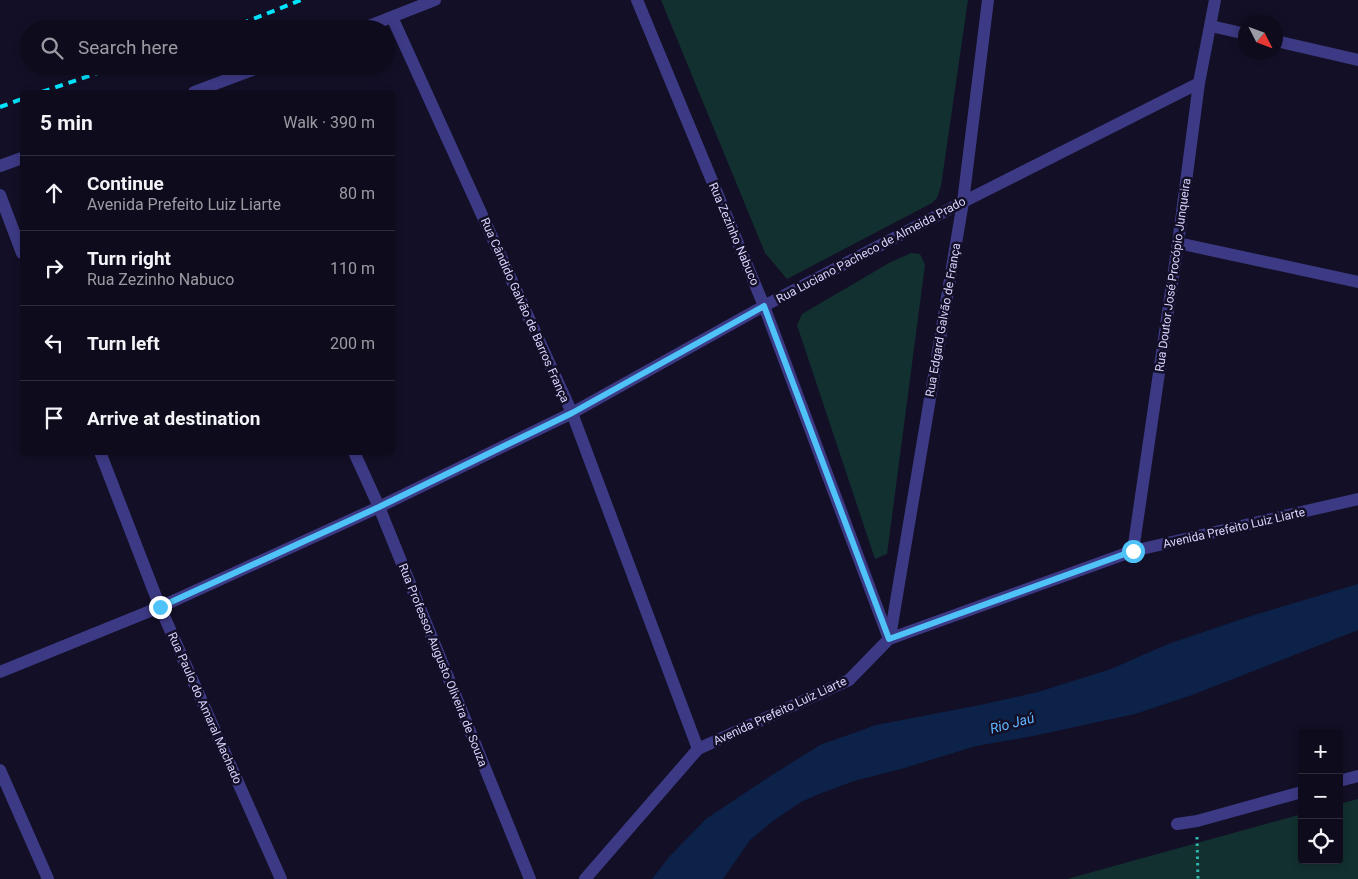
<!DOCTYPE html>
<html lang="en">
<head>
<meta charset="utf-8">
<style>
  :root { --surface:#0e0b1c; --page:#1c1929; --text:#f1f3f6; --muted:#9b9ba3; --line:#2e2b3b }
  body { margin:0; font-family:Roboto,sans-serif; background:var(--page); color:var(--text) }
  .controls { position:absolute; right:15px; bottom:15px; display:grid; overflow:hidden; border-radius:5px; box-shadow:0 2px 8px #0003 }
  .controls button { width:45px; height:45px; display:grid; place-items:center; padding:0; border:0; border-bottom:1px solid var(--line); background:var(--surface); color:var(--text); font:25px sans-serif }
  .compass { position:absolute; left:1238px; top:15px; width:45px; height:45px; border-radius:50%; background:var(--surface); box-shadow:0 2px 8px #0003; rotate:132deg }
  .stop { position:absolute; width:15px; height:15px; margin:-11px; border:4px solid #4fc3f7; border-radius:50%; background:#fff }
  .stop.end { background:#4fc3f7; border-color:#fff; box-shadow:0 1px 5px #0008 }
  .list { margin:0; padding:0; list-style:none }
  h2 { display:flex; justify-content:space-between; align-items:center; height:65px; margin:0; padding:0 20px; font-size:21px }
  h2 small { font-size:16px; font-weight:400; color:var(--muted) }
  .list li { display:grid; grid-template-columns:32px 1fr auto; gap:15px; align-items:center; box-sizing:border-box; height:75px; padding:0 20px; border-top:1px solid var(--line) }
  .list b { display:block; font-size:19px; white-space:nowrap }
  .list p { margin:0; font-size:16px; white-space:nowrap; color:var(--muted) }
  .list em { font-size:16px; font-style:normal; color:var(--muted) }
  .icon { flex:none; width:28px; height:28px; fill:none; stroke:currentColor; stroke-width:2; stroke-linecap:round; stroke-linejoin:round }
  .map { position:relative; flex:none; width:1358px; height:879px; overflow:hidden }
  .search { position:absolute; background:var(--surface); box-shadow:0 2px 8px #0003; left:20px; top:20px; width:375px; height:55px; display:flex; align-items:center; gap:12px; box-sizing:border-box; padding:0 18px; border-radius:28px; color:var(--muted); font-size:19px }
  .panel { position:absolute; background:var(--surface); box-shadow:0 2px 8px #0003; left:20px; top:90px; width:375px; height:365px; border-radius:5px }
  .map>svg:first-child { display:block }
  .green { fill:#12302f }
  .water { fill:#0c2248 }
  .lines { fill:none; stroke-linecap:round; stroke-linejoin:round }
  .path { stroke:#2fb8b0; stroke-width:3; stroke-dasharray:2.5 4; stroke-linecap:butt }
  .lane { stroke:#3d3a85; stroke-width:12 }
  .street { stroke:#3d3a85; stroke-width:12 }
  .rail { stroke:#00e5ff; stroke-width:4; stroke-dasharray:8 6; stroke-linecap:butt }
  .route { stroke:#4fc3f7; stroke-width:6 }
  .labels { text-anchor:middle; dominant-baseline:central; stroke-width:5; stroke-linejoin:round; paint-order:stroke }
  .street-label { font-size:12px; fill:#d9d4ff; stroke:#130f26 }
  .water-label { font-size:14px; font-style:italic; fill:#62b6ff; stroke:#130f26 }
</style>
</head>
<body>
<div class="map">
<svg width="1358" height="879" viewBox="0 0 1358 879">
  <rect width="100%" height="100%" fill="#130f26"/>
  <path class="green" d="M661,0H968L941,186L937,198L932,203L787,279L765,253Z
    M911,253L920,254L925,265L887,554L875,559L797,325L802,314L889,263Z
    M1358,799V879H1067L1302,814V860H1339V804Z"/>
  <path class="water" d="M1358,584V630L1192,695L1135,714L1033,736L976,746L901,769L854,781L819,794L801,802L773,821L750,840L723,879H652L669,857L706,819L769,777L820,745L876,725L980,705L1038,692L1111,669L1168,644L1254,615Z"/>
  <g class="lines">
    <path class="path" d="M1197,837L1198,879"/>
    <path class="lane" d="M1339,781L1358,776
      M1177,824L1197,821L1302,792"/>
    <path class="street" d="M637,0L764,306L889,639
      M392,17L572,413L698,749
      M1211,26L1246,34
      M361,29L435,0
      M1276,41L1358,60
      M194,92L263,66
      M0,166L22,158
      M0,195L22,253
      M1178,243L1358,282
      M100,452L160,607L281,879
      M354,452L379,507L530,879
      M1133,551L1178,243L1199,83L1215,0
      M890,637L963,202L988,0
      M0,672L160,607L379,507L572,413L764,306L963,202L1199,83
      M0,770L48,879
      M585,879L698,749L849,680L889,639L1133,551L1358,499"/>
    <path class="rail" d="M228,29L301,0
      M42,92L118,66
      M0,107L22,99"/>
  </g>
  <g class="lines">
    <path class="route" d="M160,607L379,507L572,413L764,306L889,639L1133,551"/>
  </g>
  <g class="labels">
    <g class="street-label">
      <text transform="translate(734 234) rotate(67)">Rua Zezinho Nabuco</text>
      <text transform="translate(871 250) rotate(-28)">Rua Luciano Pacheco de Almeida Prado</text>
      <text transform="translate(1173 275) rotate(-82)">Rua Doutor José Procópio Junqueira</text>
      <text transform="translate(525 310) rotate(66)">Rua Cândido Galvão de Barros França</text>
      <text transform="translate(943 320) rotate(-80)">Rua Edgard Galvão de França</text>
      <text transform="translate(1234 528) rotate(-13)">Avenida Prefeito Luiz Liarte</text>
      <text transform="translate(443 665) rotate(68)">Rua Professor Augusto Oliveira de Souza</text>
      <text transform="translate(205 708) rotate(66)">Rua Paulo do Amaral Machado</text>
      <text transform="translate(780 711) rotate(-25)">Avenida Prefeito Luiz Liarte</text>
    </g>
    <g class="water-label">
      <text transform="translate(1012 723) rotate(-15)">Rio Jaú</text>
    </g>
  </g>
</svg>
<div class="controls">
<button>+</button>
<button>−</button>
<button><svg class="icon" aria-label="locate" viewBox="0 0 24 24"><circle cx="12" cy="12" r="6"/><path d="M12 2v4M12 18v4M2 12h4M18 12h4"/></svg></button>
</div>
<svg class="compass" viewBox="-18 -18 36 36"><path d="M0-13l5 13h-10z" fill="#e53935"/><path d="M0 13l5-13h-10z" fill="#9b9ba3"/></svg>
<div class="stop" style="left:1133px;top:551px"></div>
<div class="stop end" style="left:160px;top:607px"></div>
<div class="search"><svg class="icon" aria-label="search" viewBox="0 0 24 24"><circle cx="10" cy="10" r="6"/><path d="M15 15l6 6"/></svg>Search here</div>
<section class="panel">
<h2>5 min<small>Walk · 390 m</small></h2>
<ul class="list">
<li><svg class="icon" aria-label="ahead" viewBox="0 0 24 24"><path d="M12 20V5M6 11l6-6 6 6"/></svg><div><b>Continue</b><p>Avenida Prefeito Luiz Liarte</p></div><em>80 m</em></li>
<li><svg class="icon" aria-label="right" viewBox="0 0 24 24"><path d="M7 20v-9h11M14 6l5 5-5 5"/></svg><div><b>Turn right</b><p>Rua Zezinho Nabuco</p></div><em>110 m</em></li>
<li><svg class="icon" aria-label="left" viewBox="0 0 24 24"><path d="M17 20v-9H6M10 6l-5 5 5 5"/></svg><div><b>Turn left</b></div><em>200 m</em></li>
<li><svg class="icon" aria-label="arrive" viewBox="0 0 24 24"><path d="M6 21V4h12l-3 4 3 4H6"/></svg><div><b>Arrive at destination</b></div></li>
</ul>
</section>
</div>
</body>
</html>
